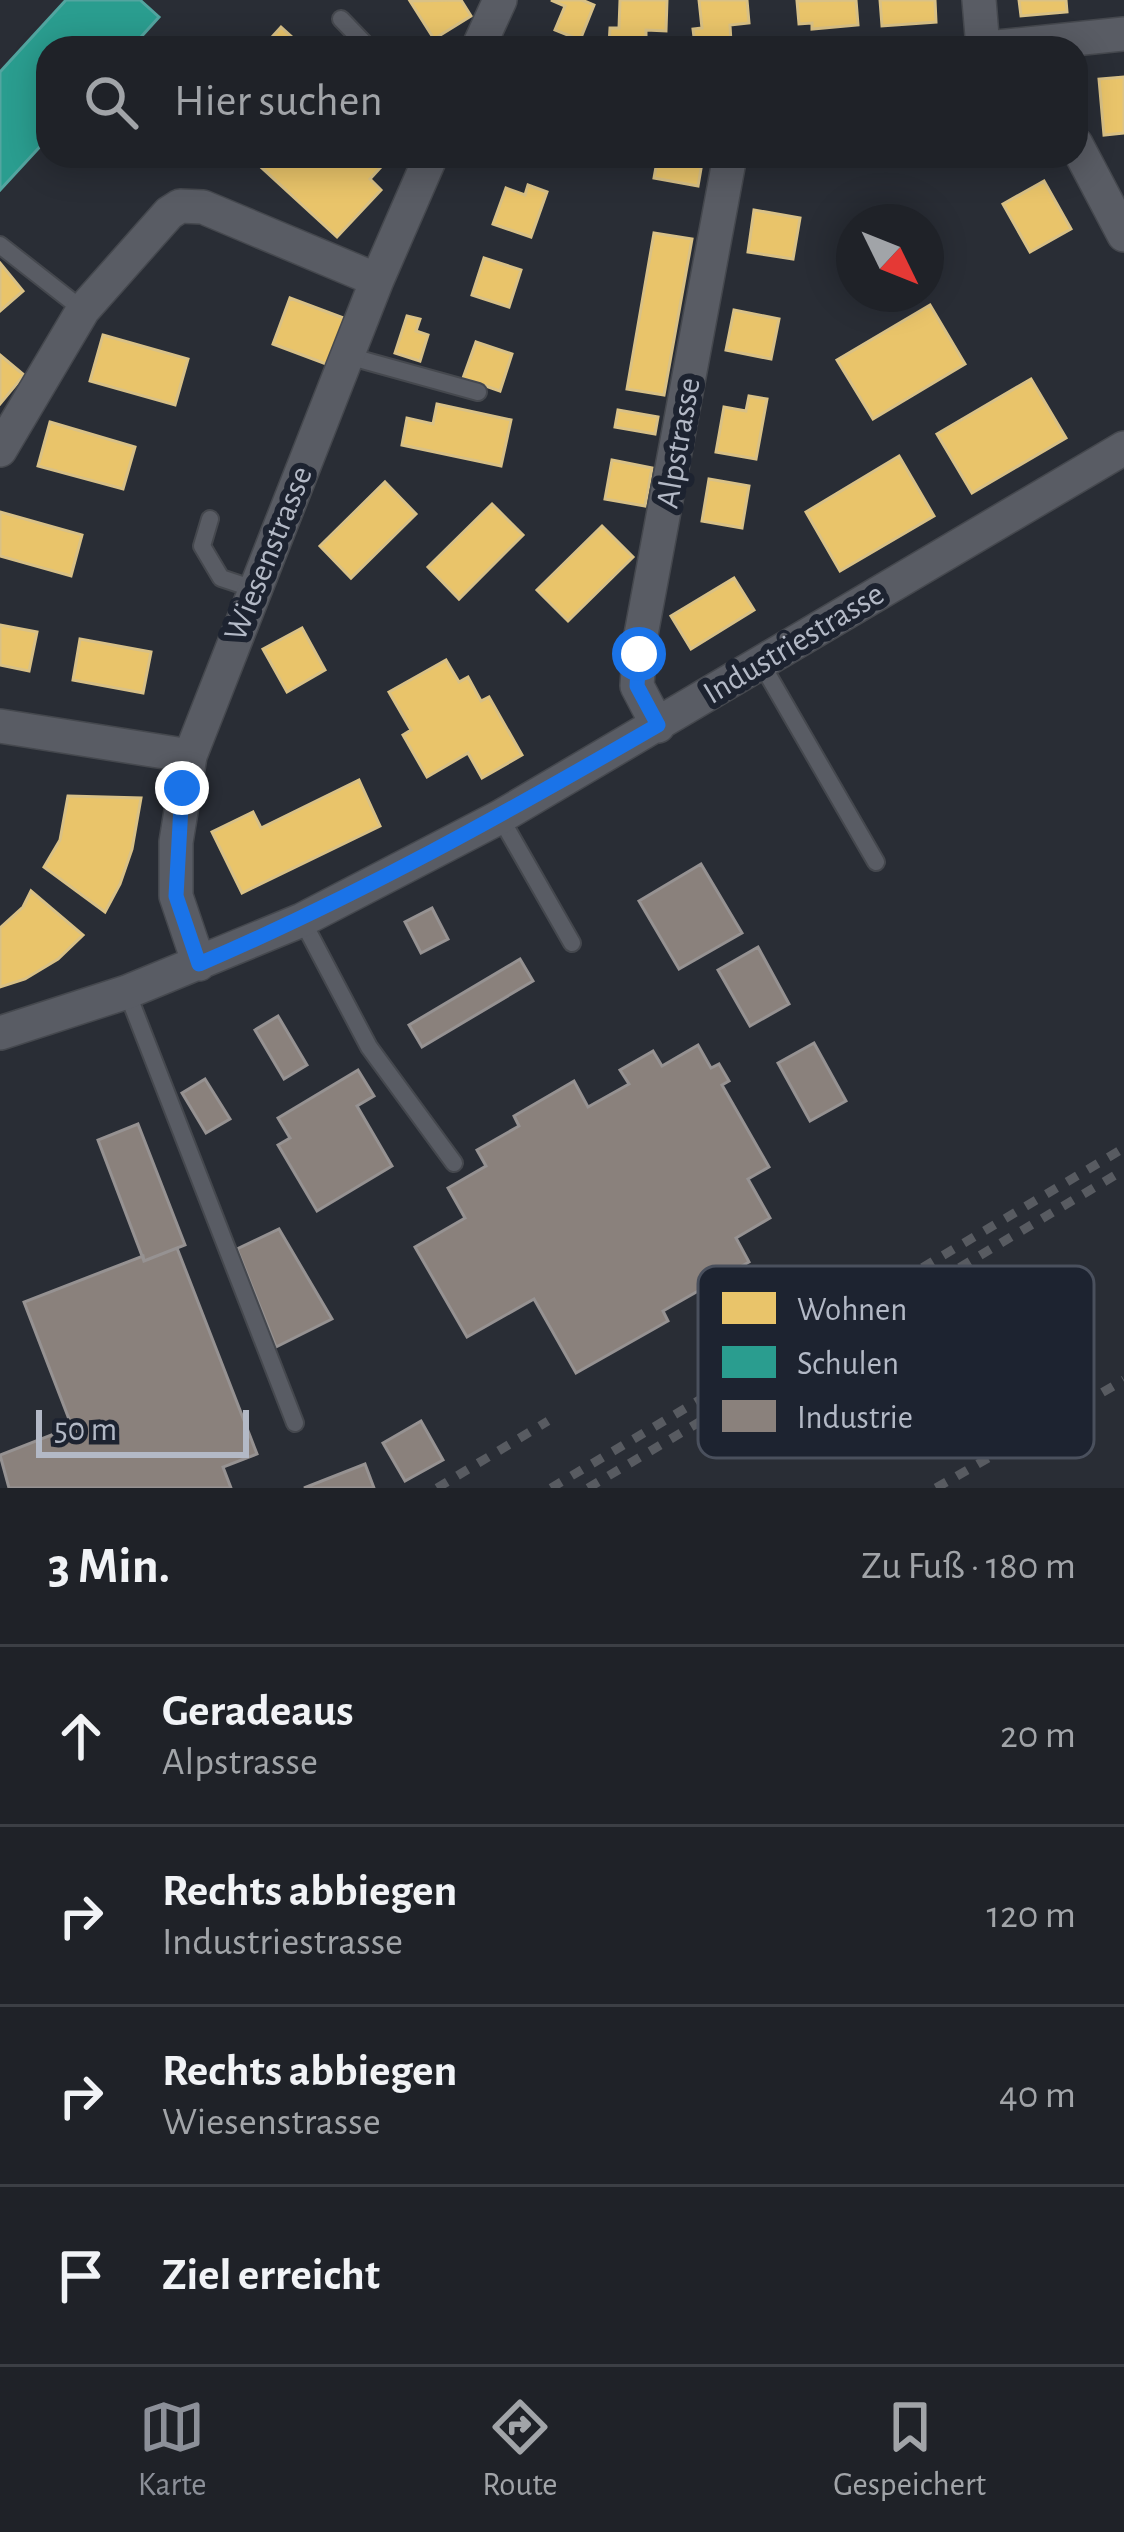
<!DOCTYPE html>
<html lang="de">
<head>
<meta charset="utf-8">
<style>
  :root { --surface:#1f2228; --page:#272a30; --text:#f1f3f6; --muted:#a1a4a8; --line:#3c3f45; --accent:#8c9099 }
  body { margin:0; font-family:"Alegreya Sans",sans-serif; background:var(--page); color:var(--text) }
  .compass { position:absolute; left:836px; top:204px; width:108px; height:108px; border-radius:50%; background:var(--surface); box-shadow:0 6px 30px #0003; rotate:133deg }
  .scale { position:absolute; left:36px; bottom:30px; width:213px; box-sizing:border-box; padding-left:12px; border:6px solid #b3b9c6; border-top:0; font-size:33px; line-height:42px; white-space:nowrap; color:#b3b9c6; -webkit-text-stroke:9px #1d2330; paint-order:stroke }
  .stop { position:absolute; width:36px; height:36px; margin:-27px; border:9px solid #1a73e8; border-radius:50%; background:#fff }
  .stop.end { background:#1a73e8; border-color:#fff; box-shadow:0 3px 12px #0008 }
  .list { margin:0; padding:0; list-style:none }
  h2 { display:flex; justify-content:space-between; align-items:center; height:156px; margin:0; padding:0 48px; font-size:51px }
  h2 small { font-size:39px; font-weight:400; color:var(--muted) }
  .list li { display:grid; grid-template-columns:78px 1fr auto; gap:36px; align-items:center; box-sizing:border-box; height:180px; padding:0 48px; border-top:3px solid var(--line) }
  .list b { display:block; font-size:45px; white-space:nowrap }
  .list p { margin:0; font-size:39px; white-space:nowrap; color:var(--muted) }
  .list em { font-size:39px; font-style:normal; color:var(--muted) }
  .icon { flex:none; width:66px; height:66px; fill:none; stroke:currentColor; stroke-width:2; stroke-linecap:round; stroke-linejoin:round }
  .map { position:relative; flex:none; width:1124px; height:1488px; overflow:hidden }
  .search { position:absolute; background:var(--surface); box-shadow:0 6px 30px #0003; left:36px; right:36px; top:36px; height:132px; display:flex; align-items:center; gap:30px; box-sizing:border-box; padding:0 42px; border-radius:36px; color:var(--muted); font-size:45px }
  .sheet { height:876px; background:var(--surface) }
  nav { display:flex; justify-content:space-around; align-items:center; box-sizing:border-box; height:168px; border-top:3px solid var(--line); background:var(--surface); font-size:33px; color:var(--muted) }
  nav a { display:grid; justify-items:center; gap:6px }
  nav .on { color:var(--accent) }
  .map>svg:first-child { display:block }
  .homes { fill:#e9c46a; stroke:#d9c186; stroke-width:3 }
  .schools { fill:#2a9d8f; stroke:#53a5a0; stroke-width:3 }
  .industry { fill:#8a817c; stroke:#969292; stroke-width:3 }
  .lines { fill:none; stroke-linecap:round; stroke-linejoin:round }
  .lane-casing { stroke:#45484e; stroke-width:20 }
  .street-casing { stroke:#45484e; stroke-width:36 }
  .lane { stroke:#595c64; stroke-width:16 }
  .street { stroke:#595c64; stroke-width:33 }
  .rail { stroke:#585b61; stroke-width:9; stroke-dasharray:12 12; stroke-linecap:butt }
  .route { stroke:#1a73e8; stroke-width:15 }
  .labels { text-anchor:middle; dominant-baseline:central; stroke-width:12; stroke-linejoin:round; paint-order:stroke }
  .street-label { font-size:33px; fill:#b3b9c6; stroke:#1d2330 }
  .key { fill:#1d2330; stroke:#4a505d; stroke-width:3 }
  .key-label { font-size:33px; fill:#b3b9c6 }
</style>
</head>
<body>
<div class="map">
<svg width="1124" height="1488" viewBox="0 0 1124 1488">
  <rect width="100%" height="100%" fill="#292d35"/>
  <path class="homes" d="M461,0L471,16L434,39L410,1Z
    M551,0H582L594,5L580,40L555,30L565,6Z
    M620,0H667L666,31L646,30V47L609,45L610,28H619Z
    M699,0H747L749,23L730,25L731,42L695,45L693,29L702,28Z
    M856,0L858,25L812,29V23L799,24L797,1Z
    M880,0H935L936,22L882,26Z
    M1019,0H1066L1067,12L1021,16Z
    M281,27L304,48H262Z
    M1124,77V133L1104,135L1099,79Z
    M249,156H391L370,179L381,190L337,237Z
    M658,156L697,162L698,157H703L698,186L654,178Z
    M1044,181L1071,229L1030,252L1003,204Z
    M528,185L547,192L531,237L493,224L506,188L525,195Z
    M754,210L800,218L793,259L748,252Z
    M654,233L692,239L664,395L627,389Z
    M484,258L521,270L509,307L472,295Z
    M0,263L23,291L0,311Z
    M290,298L346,319L329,365L273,344Z
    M930,305L965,364L873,419L837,360Z
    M734,310L779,319L771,359L726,350Z
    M407,316L420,319L416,331L428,335L420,361L395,353Z
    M103,335L188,359L175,405L90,381Z
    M476,342L512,354L500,391L463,378Z
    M0,355L24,375L0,404Z
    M1031,379L1066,438L972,493L937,434Z
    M749,396L767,399L756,459L716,452L724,407L746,411Z
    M437,404L511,420L501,466L402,445L407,418L433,424Z
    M618,410L658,417L655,434L615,427Z
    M50,422L135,447L123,489L38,466Z
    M899,456L934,516L840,571L806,512Z
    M612,460L652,468L645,506L605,499Z
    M709,479L749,486L742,528L702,521Z
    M385,482L416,514L351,578L320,546Z
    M492,504L523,535L459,599L428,567Z
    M0,512L82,535L71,576L0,556Z
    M602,526L633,557L568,621L537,590Z
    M734,578L754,610L691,649L671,616Z
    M0,625L37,632L29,671L0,665Z
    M302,628L325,670L287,692L263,649Z
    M80,639L151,652L143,693L73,680Z
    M446,660L459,682L468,677L481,701L489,697L522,755L482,778L468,753L427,777L403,735L411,730L389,692Z
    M359,780L380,826L242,893L212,832L253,812L261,828Z
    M68,796L141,798L132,849L120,884L105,912L44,867L60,840Z
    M31,891L83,935L58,959L25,979L0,987V928L23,907Z"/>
  <path class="schools" d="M66,0H140L159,17L131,48H48V138L0,190V72Z"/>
  <path class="industry" d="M701,864L742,933L679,969L639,901Z
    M432,908L448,939L421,953L405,922Z
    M758,947L789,1004L750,1026L718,970Z
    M520,959L533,981L422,1047L409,1025Z
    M278,1016L307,1065L284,1079L255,1030Z
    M814,1043L846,1101L810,1121L778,1063Z
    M698,1045L711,1068L719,1064L729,1081L722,1085L769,1167L748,1179L770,1218L736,1238L749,1262L663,1311L668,1321L576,1373L534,1299L467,1337L415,1247L465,1218L448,1188L486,1166L477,1150L519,1126L514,1116L574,1081L588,1107L629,1084L620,1070L653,1051L662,1066Z
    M358,1070L374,1096L357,1106L392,1166L317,1211L278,1145L290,1138L278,1118Z
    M205,1079L230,1119L206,1133L182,1093Z
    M138,1124L185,1245L144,1261L98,1140Z
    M279,1229L332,1319L276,1347L237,1249Z
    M177,1248L257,1454L223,1467L231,1488H9L0,1455L72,1427L24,1302L143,1256L144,1261Z
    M421,1421L443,1460L405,1481L383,1443Z
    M365,1464L374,1488H304Z"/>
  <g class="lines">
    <g class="lane-casing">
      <path id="lane" d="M341,19L369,48
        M0,245L83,310
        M348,356L478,392
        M210,519L202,546L221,578L254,589
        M761,663L876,862
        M500,817L572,943
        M302,920L369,1047L454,1163
        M127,992L295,1423"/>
    </g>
    <g class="street-casing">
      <path id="street" d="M979,0L983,48
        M478,48L500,0
        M987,48L1124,34
        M1076,144L1124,235
        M0,450L83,310L169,213L180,206L203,207L377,280
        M0,726L190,756
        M658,726L637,686L640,640L730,156
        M199,964L176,896V842L190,756L377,280L431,156
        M0,1033L127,992L302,920L500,817L1124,448"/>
    </g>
    <use href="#lane" class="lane"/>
    <use href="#street" class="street"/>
    <path class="rail" d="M437,1488L548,1421
      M551,1488L1124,1148
      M588,1488L1124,1170
      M936,1488L1124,1380"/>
  </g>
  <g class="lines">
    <path class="route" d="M182,788L176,896L199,964C358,896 508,812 658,725L637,686L639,654"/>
  </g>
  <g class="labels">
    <g class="street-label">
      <text transform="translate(679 443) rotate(-80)">Alpstrasse</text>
      <text transform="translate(269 554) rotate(-68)">Wiesenstrasse</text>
      <text transform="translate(794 644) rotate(-31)">Industriestrasse</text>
    </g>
  </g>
  <rect x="698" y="1266" width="396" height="192" rx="18" class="key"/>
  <rect x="722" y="1292" width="54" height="32" fill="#e9c46a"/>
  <rect x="722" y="1346" width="54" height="32" fill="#2a9d8f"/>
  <rect x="722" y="1400" width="54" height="32" fill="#8a817c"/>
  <g class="key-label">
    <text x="797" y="1320">Wohnen</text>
    <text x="797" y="1374">Schulen</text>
    <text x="797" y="1428">Industrie</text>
  </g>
</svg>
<svg class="compass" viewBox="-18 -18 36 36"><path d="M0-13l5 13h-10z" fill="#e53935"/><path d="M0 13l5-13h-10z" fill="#a1a4a8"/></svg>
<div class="scale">50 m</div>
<div class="stop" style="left:639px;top:654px"></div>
<div class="stop end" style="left:182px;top:788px"></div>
<div class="search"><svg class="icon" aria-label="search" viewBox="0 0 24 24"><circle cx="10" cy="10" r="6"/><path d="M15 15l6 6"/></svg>Hier suchen</div>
</div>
<section class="sheet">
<h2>3 Min.<small>Zu Fuß · 180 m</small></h2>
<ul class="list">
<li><svg class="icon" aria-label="ahead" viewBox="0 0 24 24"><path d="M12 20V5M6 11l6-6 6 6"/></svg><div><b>Geradeaus</b><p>Alpstrasse</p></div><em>20 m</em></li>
<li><svg class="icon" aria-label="right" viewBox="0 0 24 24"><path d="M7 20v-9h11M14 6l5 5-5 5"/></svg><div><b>Rechts abbiegen</b><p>Industriestrasse</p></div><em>120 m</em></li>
<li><svg class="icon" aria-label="right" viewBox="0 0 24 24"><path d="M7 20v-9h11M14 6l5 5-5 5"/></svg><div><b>Rechts abbiegen</b><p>Wiesenstrasse</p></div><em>40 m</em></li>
<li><svg class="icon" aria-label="arrive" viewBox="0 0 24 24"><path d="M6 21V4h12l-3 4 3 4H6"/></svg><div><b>Ziel erreicht</b></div></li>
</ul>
</section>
<nav>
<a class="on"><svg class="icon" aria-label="map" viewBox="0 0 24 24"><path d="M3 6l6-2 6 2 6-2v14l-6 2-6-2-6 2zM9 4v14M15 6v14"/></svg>Karte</a>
<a><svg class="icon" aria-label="directions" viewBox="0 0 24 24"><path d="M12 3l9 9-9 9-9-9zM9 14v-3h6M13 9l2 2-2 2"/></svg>Route</a>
<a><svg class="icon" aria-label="saved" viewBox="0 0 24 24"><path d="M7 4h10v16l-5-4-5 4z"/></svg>Gespeichert</a>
</nav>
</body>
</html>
